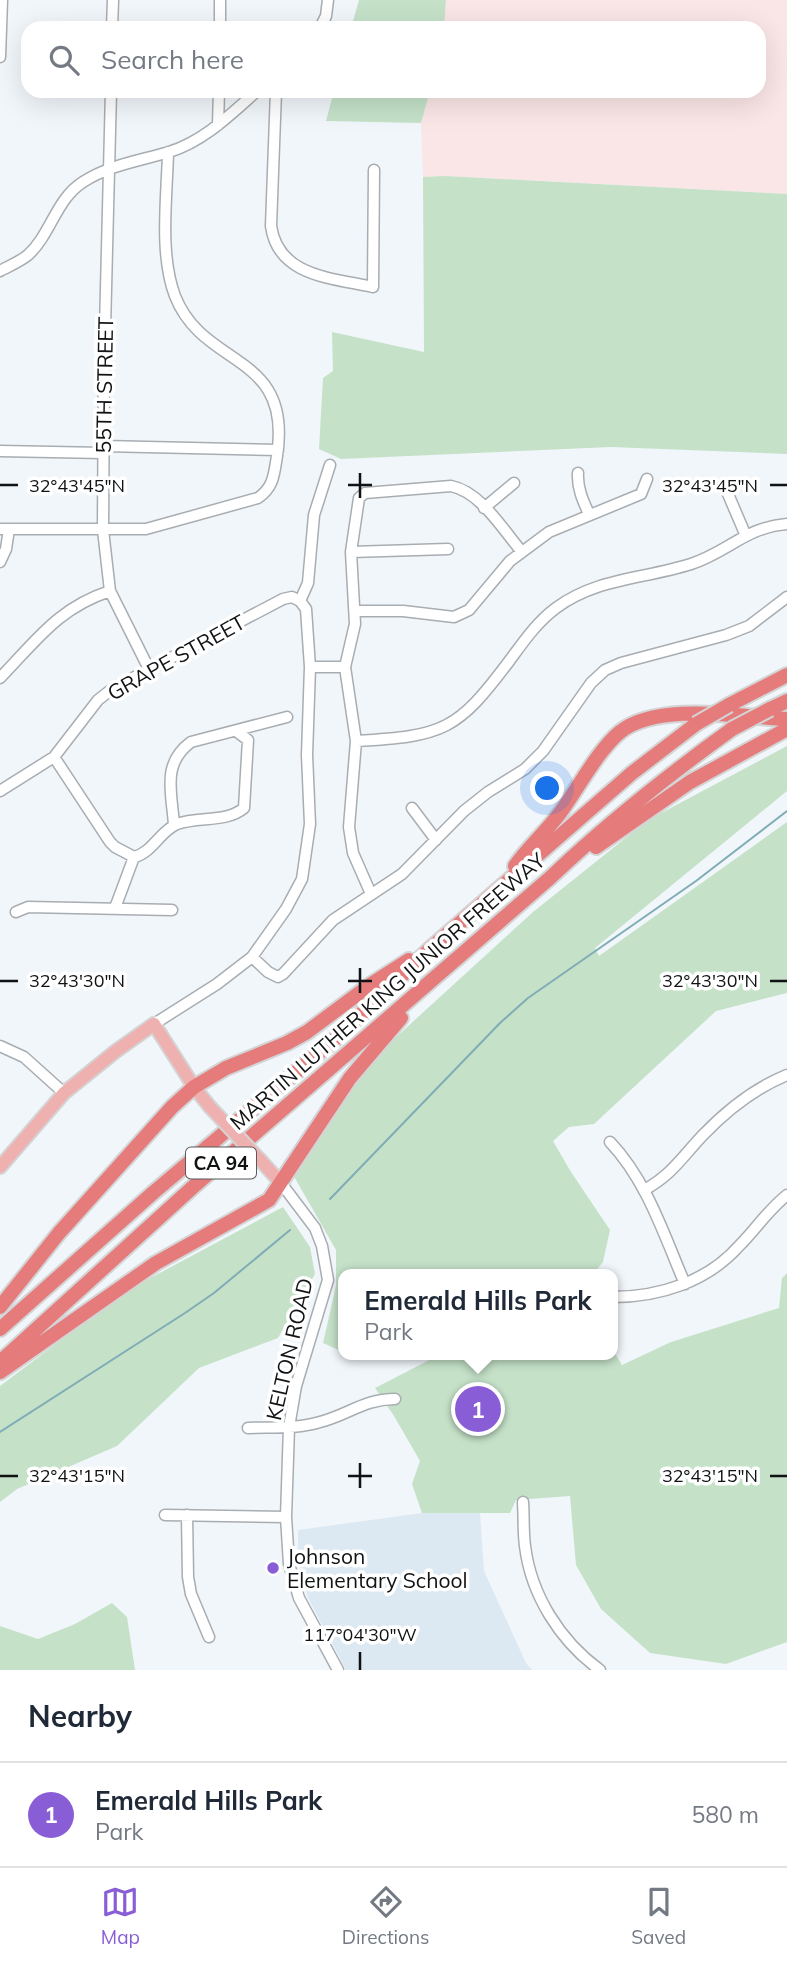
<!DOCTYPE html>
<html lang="en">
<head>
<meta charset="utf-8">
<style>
  :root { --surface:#fff; --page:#f2f2f3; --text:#1f2937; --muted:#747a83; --line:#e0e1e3; --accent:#895dd6 }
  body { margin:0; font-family:Mulish,sans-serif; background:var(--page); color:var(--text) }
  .you { position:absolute; left:548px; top:789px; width:24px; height:24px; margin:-18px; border:5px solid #fff; border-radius:50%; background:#1a73e8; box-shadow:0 0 0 10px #1a73e833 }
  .badge { display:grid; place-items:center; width:46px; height:46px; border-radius:50%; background:var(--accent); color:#fff; font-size:23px; font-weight:700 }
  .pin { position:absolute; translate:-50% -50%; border:4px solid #fff; box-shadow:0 2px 7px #0006 }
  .popup { position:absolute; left:338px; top:1269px; width:280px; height:91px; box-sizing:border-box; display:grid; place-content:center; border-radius:14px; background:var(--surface); filter:drop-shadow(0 2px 5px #0005); font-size:23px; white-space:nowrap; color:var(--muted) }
  .popup b { font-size:26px; color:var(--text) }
  .popup::after { content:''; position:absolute; left:50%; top:100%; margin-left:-14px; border:14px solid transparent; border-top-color:var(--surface) }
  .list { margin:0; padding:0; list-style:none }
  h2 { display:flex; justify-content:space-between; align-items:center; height:91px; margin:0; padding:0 28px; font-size:30px }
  h2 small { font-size:23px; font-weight:400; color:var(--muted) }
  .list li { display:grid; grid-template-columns:46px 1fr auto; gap:21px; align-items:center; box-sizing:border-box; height:105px; padding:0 28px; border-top:2px solid var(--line) }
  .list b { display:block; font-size:26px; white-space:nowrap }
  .list p { margin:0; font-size:23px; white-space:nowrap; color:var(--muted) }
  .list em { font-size:23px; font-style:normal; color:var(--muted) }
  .icon { flex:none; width:38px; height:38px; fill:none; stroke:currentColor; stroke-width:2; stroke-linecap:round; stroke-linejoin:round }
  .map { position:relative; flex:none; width:787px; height:1670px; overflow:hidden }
  .search { position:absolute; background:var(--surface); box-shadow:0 7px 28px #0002; left:21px; right:21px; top:21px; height:77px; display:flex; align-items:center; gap:18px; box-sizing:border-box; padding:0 24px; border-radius:21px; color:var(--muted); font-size:26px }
  .sheet { height:196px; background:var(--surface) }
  nav { display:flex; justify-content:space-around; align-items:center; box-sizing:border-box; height:98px; border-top:2px solid var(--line); background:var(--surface); font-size:19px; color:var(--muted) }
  nav a { display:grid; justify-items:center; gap:4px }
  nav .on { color:var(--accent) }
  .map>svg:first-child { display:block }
  .industrial { fill:#fbe6e7 }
  .built { fill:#dde9f2 }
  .green { fill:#c5e2c9 }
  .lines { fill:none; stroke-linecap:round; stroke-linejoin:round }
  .stream { stroke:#7facb5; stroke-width:2 }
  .minor-casing { stroke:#a8adb2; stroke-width:13 }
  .major-casing { stroke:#d4d4d5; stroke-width:16 }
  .highway-casing { stroke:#d4d4d5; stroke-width:18 }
  .minor { stroke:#fff; stroke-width:10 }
  .major { stroke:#efb0b0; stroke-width:12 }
  .highway { stroke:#e57b7b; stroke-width:14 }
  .major-bridge-casing { stroke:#d4d4d5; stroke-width:16; stroke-linecap:butt }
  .highway-bridge-casing { stroke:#d4d4d5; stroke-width:18; stroke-linecap:butt }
  .major-bridge { stroke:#efb0b0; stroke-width:12 }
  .highway-bridge { stroke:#e57b7b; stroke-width:14 }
  .ticks { fill:none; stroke:#101214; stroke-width:2.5 }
  .poi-dot { fill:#895dd6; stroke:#fff; stroke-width:2.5 }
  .labels { text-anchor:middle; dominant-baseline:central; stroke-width:7; stroke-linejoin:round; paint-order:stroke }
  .shield { fill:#fff; stroke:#58595a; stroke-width:2 }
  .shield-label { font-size:19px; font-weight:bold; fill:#101214 }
  .street-label { font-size:21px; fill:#101214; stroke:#fff }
  .poi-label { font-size:21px; fill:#101214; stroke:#fff; text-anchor:start }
  .ticks-label { font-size:18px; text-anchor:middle; fill:#101214; stroke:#fff; stroke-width:7; stroke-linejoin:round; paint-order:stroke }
</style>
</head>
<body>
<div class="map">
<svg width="787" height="1670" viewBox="0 0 787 1670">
  <rect width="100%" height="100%" fill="#f1f6fb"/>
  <path class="industrial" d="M446,0H787V194L445,176L423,177L421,123L430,91H759V28H444Z"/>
  <path class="built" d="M422,1513H480L484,1571L526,1663L532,1670H346L308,1598L298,1562V1530Z"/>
  <path class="green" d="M359,0H446L444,28H351Z
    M334,91H430L421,123L326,121Z
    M445,176L787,194V454L611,447L341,459L319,449L323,378L333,371L332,332L424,352L423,177Z
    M787,746V791L595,948L599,956L787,822V993L716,1011L594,1124L569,1127L553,1141L571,1172L610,1230L603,1262L593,1274H343V1352L323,1343L336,1286V1250L292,1173L371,1060L533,912L648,820Z
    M283,1207L310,1247L315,1274L278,1338L199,1368L117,1446L17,1489L0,1502V1386L126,1291Z
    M787,1273V1642L726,1664L650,1653L601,1609L576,1565L570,1496L516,1500L510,1513H422L412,1484L420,1461L394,1416L375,1388L439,1355H613V1350L622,1365L671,1342L779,1308L782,1278Z
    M112,1603L127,1617L135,1670H0V1626L38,1639L75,1624Z"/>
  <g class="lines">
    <path class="stream" d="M330,1199L500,1023L528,998L696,881L787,811
      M0,1432L185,1313L214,1293L290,1230"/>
    <g class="minor-casing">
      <path id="minor" d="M112,28L113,0
        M220,28V0
        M320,28L326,16L328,0
        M0,57L2,0
        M111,91L104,368L103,530L110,591L149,669
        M276,91L271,226C278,277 333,278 373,287L374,170
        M218,125L219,91
        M0,271C9,266 21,261 28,255C51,234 56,199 83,182C109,165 139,161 169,152C204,141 230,115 257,91
        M103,446L278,450
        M0,451L103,453
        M578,473C577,488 583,501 589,514
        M725,487L746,536
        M484,508L514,483
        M0,529H146L258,498C274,487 274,474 277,456C293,351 204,370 175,296C159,254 167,197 168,152
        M351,552L448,549
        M0,562L6,549L9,529
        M300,601L308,583L314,515L330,465
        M356,611H403L454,617L469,610L510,561L549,532L641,494L647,479
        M310,667H345
        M0,678C36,641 58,608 110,591
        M356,741C444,736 457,731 510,660C524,641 537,622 556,608C596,578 644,579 691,564C728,552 746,527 787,524
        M54,757L110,842L115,847L134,857
        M0,791L54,757L98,700L112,689L283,599L292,597L300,601
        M412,808L436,840
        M174,825C172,793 161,764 191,742L287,717
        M371,894L353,853L349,827L356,741L345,667L355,624L351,552L359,498L365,493L451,486C481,492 503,530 522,552
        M115,908L134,857C152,853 160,831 177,824C199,816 226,823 244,808L248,740L236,731
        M16,912L28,907L172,910
        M252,957L268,972L278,977L283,974L333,920L402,874L464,811L488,792L525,769L543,751L591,683L605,670L621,663L726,635L749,626L787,597
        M154,1024L217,984L252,957L286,909L302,879L310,824L307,755L310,667L306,609L300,601
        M0,1046L24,1057L64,1093
        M610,1142C647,1181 664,1235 685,1284
        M281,1183L315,1228L322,1246L328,1280L296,1386L289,1427L286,1517L289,1564L299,1598L338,1670
        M644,1190C672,1175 682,1157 703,1135C727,1110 755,1088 787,1075
        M613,1297C659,1297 707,1282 739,1246C756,1229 768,1210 787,1195
        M248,1428C272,1427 297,1429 320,1422C348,1415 364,1399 395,1399
        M523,1502C524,1516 523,1531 525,1546C531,1595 560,1641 600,1670
        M165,1515L286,1517
        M187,1515L188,1577L191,1594L209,1637"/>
    </g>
    <g class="major-casing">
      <path id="major" d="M262,1162L281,1183
        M0,1167L64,1093L116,1051L154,1024L194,1087L210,1107"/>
    </g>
    <g class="highway-casing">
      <path id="highway" d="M729,705L787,675
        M770,709L787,701
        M596,847L690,782L787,729
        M515,866C528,847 546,832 560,813C577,790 598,750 620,732C658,702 741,717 787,719
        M0,1307L59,1233L172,1107L194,1087L226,1068L287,1043L307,1032L370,985L409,960
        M0,1329L154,1192L334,1040L430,949L632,773L696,724
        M0,1362L193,1187L551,877C609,822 667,776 732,729
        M0,1372L156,1263L269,1200L350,1078L401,1018"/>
    </g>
    <use href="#minor" class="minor"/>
    <use href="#major" class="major"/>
    <use href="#highway" class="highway"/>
    <g class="major-bridge-casing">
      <path id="major-bridge" d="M210,1107L262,1162"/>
    </g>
    <g class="highway-bridge-casing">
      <path id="highway-bridge" d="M696,724L729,705
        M732,729L770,709"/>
    </g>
    <use href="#major-bridge" class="major-bridge"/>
    <use href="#highway-bridge" class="highway-bridge"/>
  </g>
  <path class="ticks" d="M360,473V498M0,485H18M348,485H372M770,485H787M360,968V993M0,981H18M348,981H372M770,981H787M360,1463V1488M0,1476H18M348,1476H372M770,1476H787M360,1652V1670"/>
  <circle class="poi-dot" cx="273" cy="1568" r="7"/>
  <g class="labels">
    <rect class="shield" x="186" y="1147.5" width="70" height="31" rx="5"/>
    <g class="shield-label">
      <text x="221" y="1163">CA 94</text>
    </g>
    <g class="street-label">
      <text transform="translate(104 385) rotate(-89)">55TH STREET</text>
      <text transform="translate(176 657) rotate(-29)">GRAPE STREET</text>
      <text transform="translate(387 991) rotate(-41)">MARTIN LUTHER KING JUNIOR FREEWAY</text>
      <text transform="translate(289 1349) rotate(-77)">KELTON ROAD</text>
    </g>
    <g class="poi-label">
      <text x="287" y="1556">Johnson<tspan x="287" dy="24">Elementary School</tspan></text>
    </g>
  </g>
  <g class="ticks-label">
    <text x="77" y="492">32°43'45"N</text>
    <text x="710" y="492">32°43'45"N</text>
    <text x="77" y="987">32°43'30"N</text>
    <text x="710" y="987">32°43'30"N</text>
    <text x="77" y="1482">32°43'15"N</text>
    <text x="710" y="1482">32°43'15"N</text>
    <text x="360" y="1641">117°04'30"W</text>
  </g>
</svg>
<div class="you"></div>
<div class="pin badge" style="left:478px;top:1409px">1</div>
<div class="popup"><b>Emerald Hills Park</b>Park</div>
<div class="search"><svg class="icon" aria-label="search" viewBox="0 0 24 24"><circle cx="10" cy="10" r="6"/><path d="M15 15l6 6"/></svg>Search here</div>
</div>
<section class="sheet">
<h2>Nearby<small></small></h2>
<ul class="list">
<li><span class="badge">1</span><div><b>Emerald Hills Park</b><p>Park</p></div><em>580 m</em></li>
</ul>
</section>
<nav>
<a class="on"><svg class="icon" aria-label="map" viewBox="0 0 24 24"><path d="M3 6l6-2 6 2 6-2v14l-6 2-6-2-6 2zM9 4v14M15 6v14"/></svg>Map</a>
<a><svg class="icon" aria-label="directions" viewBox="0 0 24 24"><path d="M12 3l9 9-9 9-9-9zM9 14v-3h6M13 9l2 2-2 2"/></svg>Directions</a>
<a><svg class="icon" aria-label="saved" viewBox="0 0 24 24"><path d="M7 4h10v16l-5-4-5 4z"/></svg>Saved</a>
</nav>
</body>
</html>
